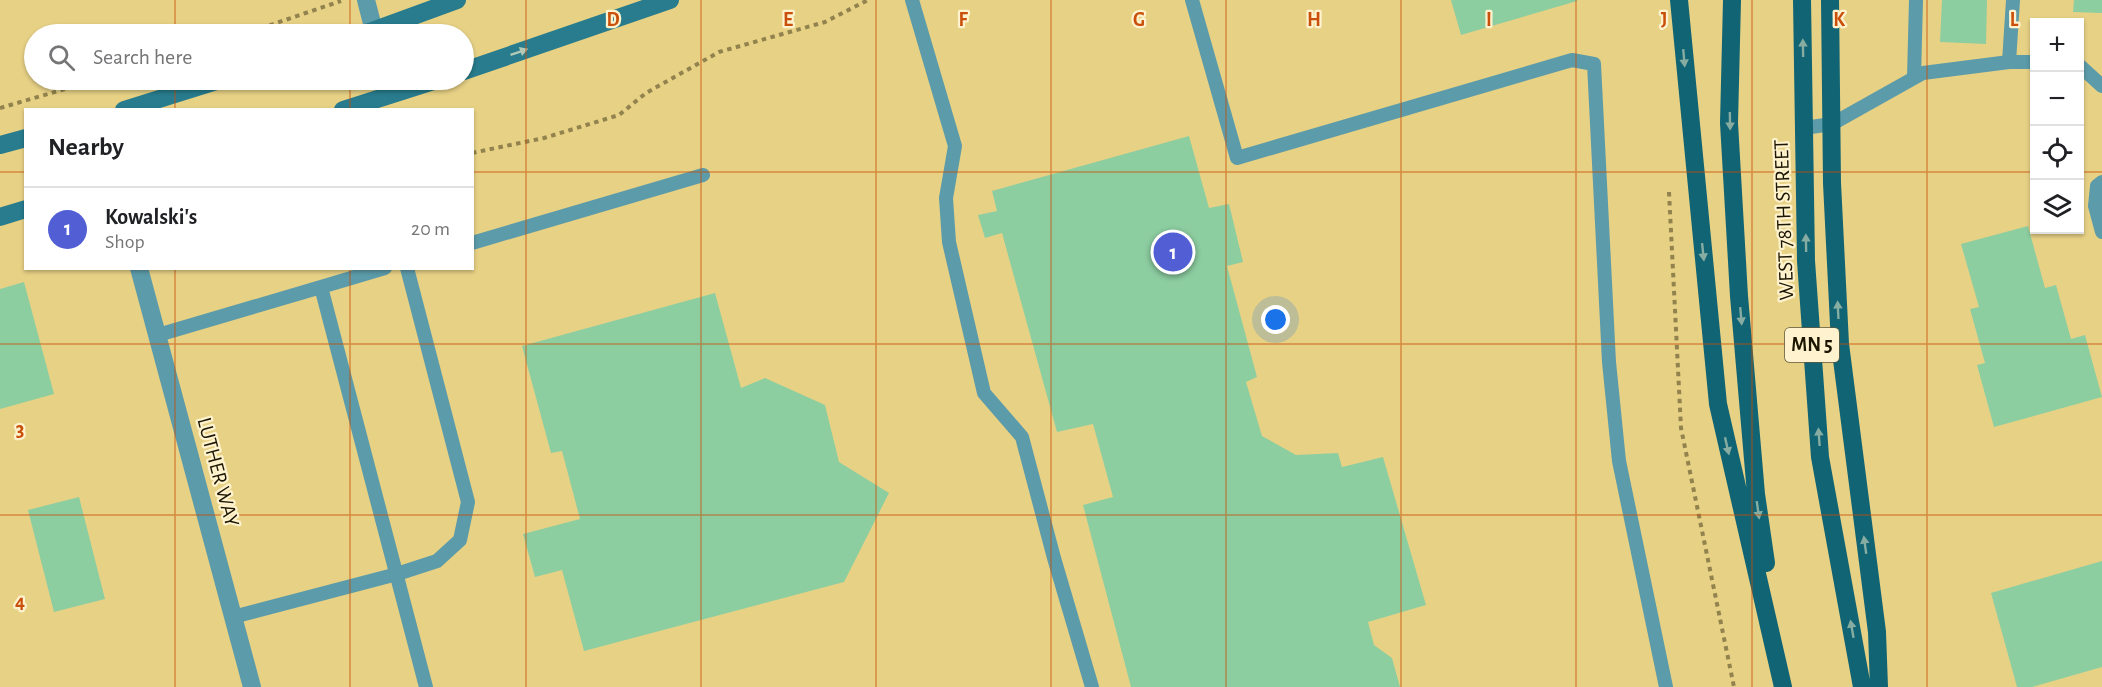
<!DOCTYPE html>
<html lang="en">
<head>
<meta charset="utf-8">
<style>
  :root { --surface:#fff; --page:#f2f2f2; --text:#202124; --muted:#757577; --line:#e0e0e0; --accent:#515ed4 }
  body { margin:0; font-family:"Alegreya Sans",sans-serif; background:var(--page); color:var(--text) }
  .controls { position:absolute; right:18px; top:18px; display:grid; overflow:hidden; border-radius:0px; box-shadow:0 2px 4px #0004 }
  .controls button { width:54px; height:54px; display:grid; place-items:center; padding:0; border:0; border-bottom:2px solid var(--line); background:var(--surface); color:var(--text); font:30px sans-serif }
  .you { position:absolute; left:1276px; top:320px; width:21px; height:21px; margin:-15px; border:4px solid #fff; border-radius:50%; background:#1a73e8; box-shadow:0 0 0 9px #1a73e833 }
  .badge { display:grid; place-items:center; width:39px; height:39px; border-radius:50%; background:var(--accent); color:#fff; font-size:20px; font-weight:700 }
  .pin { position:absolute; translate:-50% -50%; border:3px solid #fff; box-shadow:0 2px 6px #0006 }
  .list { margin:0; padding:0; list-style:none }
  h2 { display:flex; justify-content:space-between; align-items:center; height:78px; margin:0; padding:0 24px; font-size:26px }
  h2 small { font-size:20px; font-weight:400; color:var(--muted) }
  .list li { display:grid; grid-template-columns:39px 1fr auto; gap:18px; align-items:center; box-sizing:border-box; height:84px; padding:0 24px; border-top:2px solid var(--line) }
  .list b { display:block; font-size:22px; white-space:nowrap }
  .list p { margin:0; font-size:20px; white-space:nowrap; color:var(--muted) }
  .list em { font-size:20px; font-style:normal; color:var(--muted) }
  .icon { flex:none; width:33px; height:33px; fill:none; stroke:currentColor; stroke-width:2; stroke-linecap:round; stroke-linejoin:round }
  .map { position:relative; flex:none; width:2102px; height:687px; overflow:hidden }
  .search { position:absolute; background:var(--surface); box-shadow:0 2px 4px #0004; left:24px; top:24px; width:450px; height:66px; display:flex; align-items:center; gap:15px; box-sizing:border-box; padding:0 21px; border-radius:33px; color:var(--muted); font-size:22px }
  .panel { position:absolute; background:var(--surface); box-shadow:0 2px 4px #0004; left:24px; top:108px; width:450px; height:162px; border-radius:0px }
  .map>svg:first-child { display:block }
  .building { fill:#8dcea1 }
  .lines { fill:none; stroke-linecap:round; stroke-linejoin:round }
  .path { stroke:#92834e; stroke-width:4; stroke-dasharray:4.5 4.5; stroke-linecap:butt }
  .lane { stroke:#5c9ba9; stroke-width:14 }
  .street { stroke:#5c9ba9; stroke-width:18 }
  .secondary { stroke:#287c8d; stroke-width:18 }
  .primary { stroke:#106474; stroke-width:18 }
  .oneway { fill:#87aca1 }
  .oneway2 { fill:#b3c9b7 }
  .grid { fill:none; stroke:#c94f0a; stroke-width:1.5; stroke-opacity:0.55 }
  .labels { text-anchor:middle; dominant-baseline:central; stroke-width:4.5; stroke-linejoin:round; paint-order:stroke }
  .shield { fill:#fef3ce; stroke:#60583e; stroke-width:1.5 }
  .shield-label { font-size:20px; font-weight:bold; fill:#1c1501 }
  .street-label { font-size:21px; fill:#1c1501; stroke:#fef3ce }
  .grid-label { font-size:20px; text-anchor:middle; font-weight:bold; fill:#c94f0a; stroke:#fef3ce; stroke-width:4.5; stroke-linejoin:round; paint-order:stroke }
</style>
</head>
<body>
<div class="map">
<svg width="2102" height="687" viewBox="0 0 2102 687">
  <rect width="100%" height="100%" fill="#e7d185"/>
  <path class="building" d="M1451,0H1577V1L1461,35Z
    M1942,0H1987L1986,44L1940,42Z
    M2074,0H2102V13L2073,12Z
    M1189,136L1209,208L1229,204L1243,262L1227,266L1257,377L1246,382L1262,436L1296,455L1338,453L1342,467L1383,457L1426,605L1368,622L1374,645L1392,658L1400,687H1131L1083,505L1113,497L1093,424L1057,432L1002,233L985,238L978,215L997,211L992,191Z
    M2028,226L2045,288L2056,285L2071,339L2085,335L2102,397L1994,427L1977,365L1985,363L1970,309L1979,307L1961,244Z
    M24,282L54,394L0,409V289Z
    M715,293L741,388L765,378L825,405L839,462L889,493L844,582L584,651L562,570L535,577L523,534L580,519L562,451L551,453L522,346Z
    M79,497L105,599L54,612L28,510Z
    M2102,561V667L2032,687H2017L1991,593Z"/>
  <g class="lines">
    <path class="path" d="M244,34L341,1
      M0,108L96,80
      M472,153L544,138L619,115L646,93L719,52L825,22L868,0
      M1669,192L1681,428L1734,687"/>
    <path class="lane" d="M912,0L955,146L946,198L949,242L984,393L1022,437L1054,558L1092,687
      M1192,0L1237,158L1572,60L1594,64L1609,362L1619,461L1666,687
      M2009,62H2034
      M2080,66L2102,86
      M1914,78L1916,0
      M1804,128L1832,124L1923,73L2009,62L2013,0
      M2102,182L2097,186L2095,206L2102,232
      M472,243L703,175
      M385,268L321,287L426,687
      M158,335L321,287
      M233,617L397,574L437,561L460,540L468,502L407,268"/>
    <path class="street" d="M366,0L374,31
      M139,268L252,687"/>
    <path class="secondary" d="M364,34L457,0
      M464,71L670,0
      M124,110L220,80
      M343,110L437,80
      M0,145L26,138
      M0,217L26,209"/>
    <path class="primary" d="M1679,0L1718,404L1783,687
      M1732,0L1729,123L1739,296L1756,494L1766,563
      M1802,0L1806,261L1820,457L1862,687
      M1830,0L1832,183L1840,344L1877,632L1879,687"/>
  </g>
  <defs><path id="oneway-solid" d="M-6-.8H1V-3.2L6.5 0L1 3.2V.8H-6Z" transform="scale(1.5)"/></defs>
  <g class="oneway">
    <use href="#oneway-solid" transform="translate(1803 48) rotate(-91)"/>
    <use href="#oneway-solid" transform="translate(1684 58) rotate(85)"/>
    <use href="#oneway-solid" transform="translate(1730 121) rotate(89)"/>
    <use href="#oneway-solid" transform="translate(1806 243) rotate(-91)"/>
    <use href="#oneway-solid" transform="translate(1703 252) rotate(84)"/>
    <use href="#oneway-solid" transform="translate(1838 310) rotate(-93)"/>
    <use href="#oneway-solid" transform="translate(1741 316) rotate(85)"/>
    <use href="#oneway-solid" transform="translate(1819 437) rotate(-94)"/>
    <use href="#oneway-solid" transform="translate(1727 446) rotate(77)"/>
    <use href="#oneway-solid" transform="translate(1758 510) rotate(82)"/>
    <use href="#oneway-solid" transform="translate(1865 545) rotate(-98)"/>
    <use href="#oneway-solid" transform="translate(1852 629) rotate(-100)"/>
  </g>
  <use class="oneway2" href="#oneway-solid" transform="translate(519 52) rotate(-19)"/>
  <path class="grid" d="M175,0V34M350,0V34M526,0V687M701,0V687M876,0V687M1051,0V687M1226,0V687M1401,0V687M1576,0V687M1752,0V687M1927,0V687M175,80V110M350,80V110M0,172H26M472,172H2034M2080,172H2102M175,268V687M350,268V687M0,344H2102M0,515H2102"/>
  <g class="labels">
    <rect class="shield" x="1785" y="328" width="54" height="34" rx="4.5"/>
    <g class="shield-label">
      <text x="1812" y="345">MN 5</text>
    </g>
    <g class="street-label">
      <text transform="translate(1784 220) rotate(-92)">WEST 78TH STREET</text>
      <text transform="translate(218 472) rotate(75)">LUTHER WAY</text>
    </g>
  </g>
  <g class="grid-label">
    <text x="613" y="26">D</text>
    <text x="788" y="26">E</text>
    <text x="963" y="26">F</text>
    <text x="1139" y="26">G</text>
    <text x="1314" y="26">H</text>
    <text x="1489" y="26">I</text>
    <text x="1664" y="26">J</text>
    <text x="1839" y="26">K</text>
    <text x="2014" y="26">L</text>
    <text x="20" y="436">3</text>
    <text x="20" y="608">4</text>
  </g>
</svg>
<div class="controls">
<button>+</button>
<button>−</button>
<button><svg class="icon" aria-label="locate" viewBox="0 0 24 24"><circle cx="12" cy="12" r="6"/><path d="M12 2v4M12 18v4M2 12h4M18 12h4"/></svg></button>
<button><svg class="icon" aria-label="layers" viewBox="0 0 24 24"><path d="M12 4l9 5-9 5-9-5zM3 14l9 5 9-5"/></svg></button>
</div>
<div class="you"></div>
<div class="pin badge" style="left:1173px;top:252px">1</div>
<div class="search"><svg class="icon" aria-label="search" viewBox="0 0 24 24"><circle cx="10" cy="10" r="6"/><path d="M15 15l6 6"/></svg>Search here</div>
<section class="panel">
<h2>Nearby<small></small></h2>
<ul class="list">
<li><span class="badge">1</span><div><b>Kowalski's</b><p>Shop</p></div><em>20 m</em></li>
</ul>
</section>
</div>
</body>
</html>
